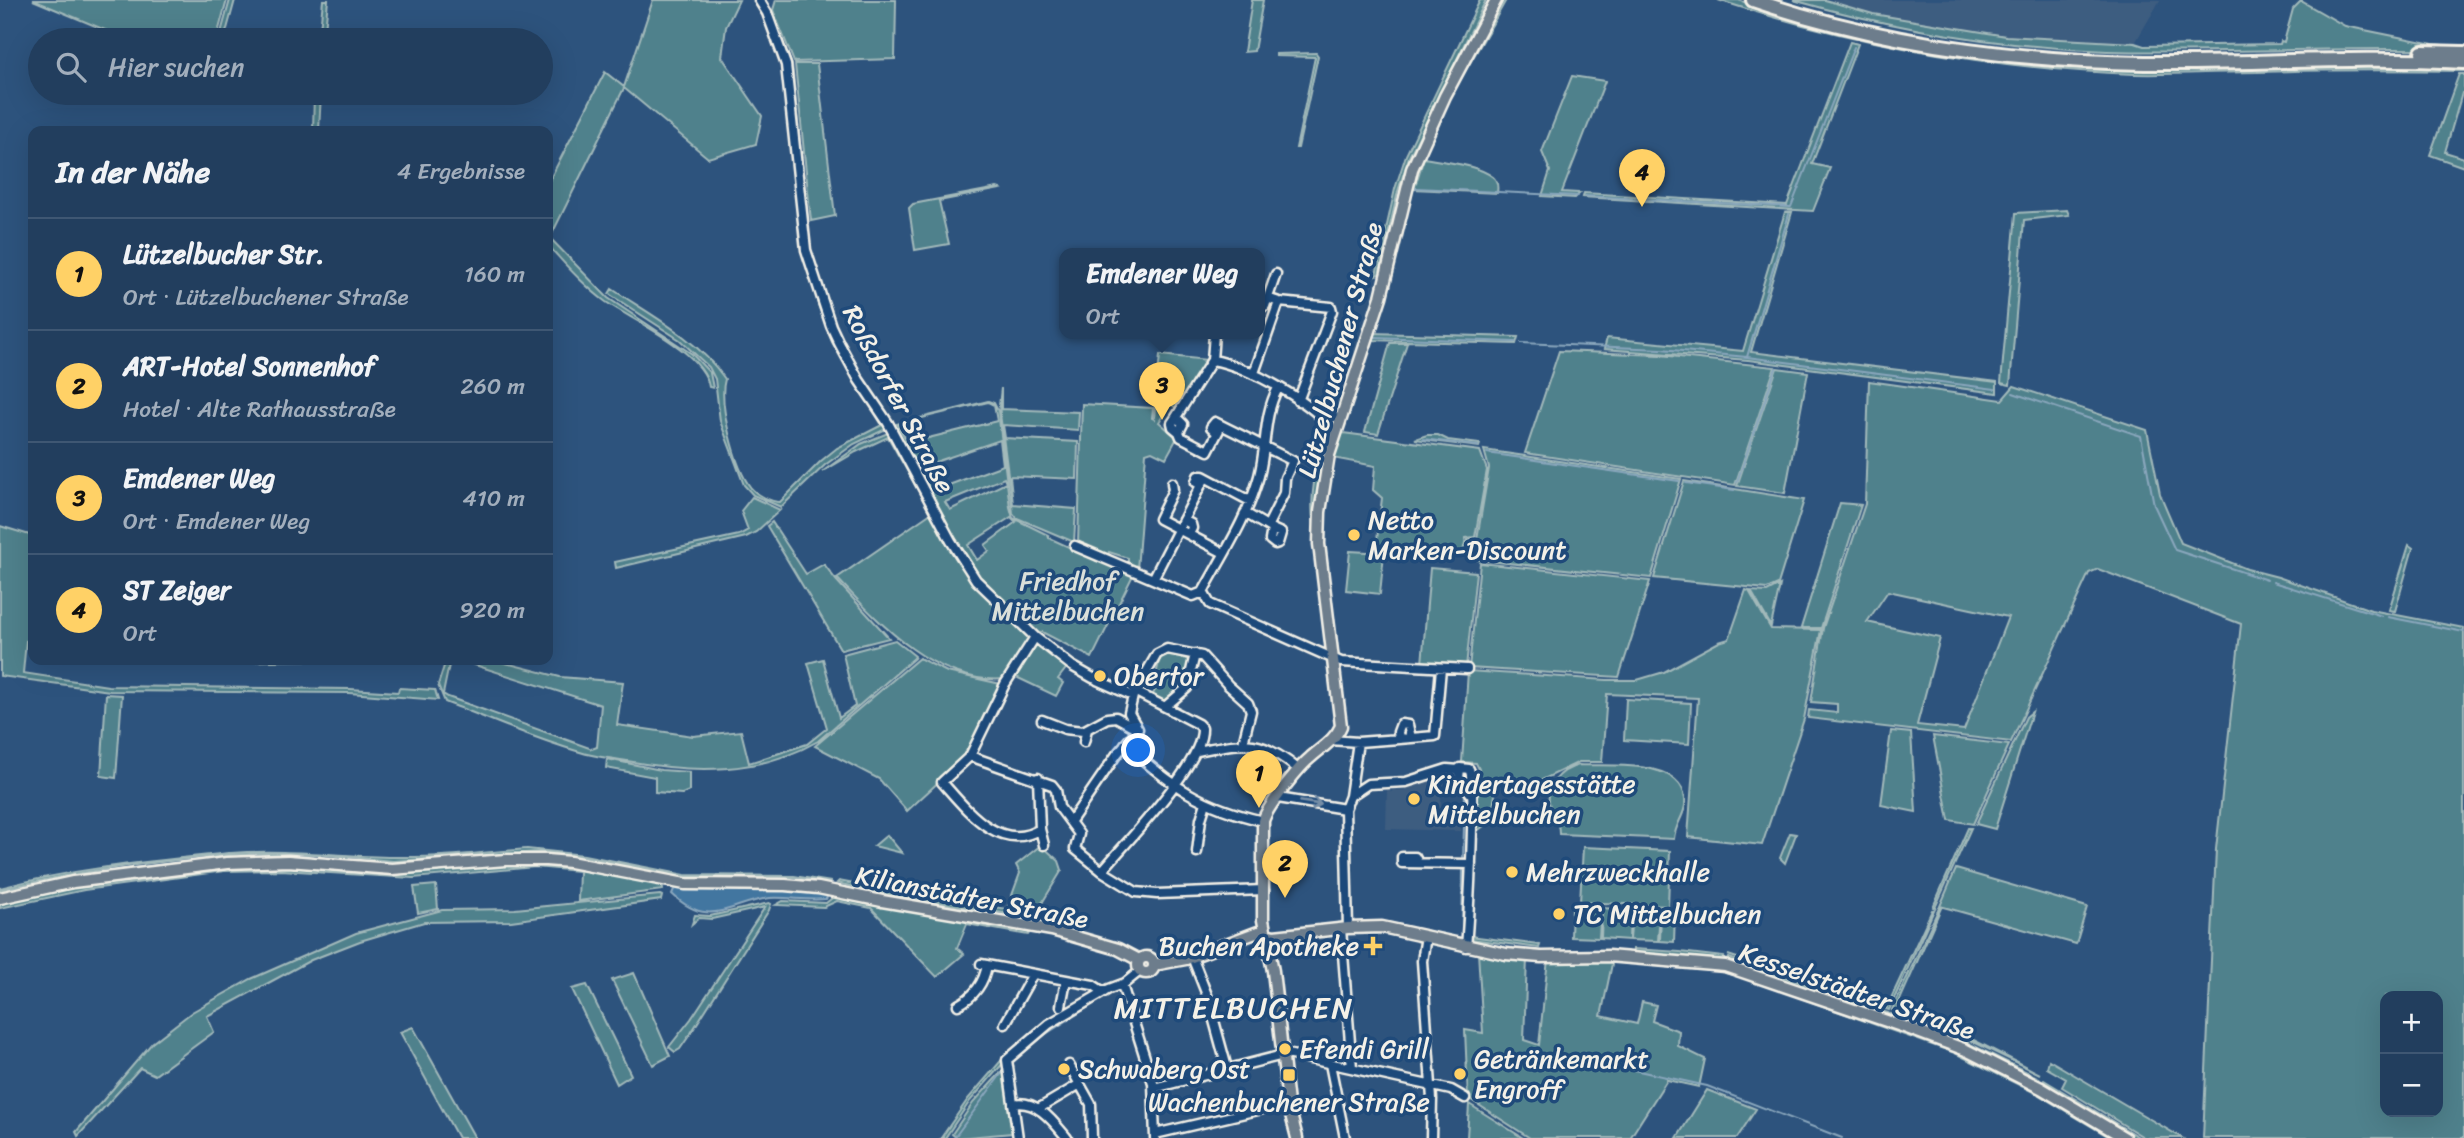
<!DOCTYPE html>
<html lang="de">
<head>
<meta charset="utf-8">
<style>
  :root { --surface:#223e5e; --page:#2a4564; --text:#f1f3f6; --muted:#a2aebc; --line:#3f5773; --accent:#ffd166 }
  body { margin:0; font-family:Sriracha,sans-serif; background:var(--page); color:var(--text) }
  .controls { position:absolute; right:21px; bottom:21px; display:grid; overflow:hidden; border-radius:14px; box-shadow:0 7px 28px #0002 }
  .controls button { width:63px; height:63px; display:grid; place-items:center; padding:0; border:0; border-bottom:2px solid var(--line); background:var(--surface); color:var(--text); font:35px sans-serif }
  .you { position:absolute; left:1139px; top:751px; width:24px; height:24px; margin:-18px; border:5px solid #fff; border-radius:50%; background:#1a73e8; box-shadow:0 0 0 10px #1a73e833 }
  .badge { display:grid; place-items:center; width:46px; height:46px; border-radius:50%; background:var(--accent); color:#111; font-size:23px; font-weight:700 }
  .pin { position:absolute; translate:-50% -58px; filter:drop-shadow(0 2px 4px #0008) }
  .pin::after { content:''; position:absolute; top:37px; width:24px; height:21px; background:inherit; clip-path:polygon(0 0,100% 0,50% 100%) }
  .popup { position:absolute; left:1059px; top:248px; width:206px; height:91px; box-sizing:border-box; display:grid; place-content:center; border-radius:14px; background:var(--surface); filter:drop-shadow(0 2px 5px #0005); font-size:23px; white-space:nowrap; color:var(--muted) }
  .popup b { font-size:26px; color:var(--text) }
  .popup::after { content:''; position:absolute; left:50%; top:100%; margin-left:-14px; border:14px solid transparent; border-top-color:var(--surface) }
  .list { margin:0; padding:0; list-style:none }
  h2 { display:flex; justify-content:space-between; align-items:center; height:91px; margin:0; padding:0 28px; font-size:30px }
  h2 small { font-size:23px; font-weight:400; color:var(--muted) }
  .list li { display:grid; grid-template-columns:46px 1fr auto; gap:21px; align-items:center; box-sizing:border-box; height:112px; padding:0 28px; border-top:2px solid var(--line) }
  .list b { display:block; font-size:26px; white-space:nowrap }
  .list p { margin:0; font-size:23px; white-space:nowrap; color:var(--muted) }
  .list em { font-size:23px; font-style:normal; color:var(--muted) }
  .icon { flex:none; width:38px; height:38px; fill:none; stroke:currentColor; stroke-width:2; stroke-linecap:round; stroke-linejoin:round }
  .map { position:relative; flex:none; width:2464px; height:1138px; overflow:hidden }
  .search { position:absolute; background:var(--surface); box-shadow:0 7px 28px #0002; left:28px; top:28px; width:525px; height:77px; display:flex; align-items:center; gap:18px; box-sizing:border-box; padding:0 24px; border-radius:38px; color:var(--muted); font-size:26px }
  .panel { position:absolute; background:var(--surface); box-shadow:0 7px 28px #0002; left:28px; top:126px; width:525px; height:539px; border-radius:14px }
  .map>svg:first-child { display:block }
  .built { fill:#3e5d80 }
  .green { fill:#4f818c; stroke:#a2b9ba; stroke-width:2; fill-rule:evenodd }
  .water { fill:#4376a0; stroke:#8aa7bd; stroke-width:2 }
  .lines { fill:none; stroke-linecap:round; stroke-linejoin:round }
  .stream { stroke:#8aa7bd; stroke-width:2 }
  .minor-casing { stroke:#f4f1e8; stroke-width:13 }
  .major-casing { stroke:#f4f1e8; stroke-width:15 }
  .highway-casing { stroke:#f4f1e8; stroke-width:18 }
  .minor { stroke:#1f4a7a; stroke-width:8 }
  .major { stroke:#6d7d8c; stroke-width:10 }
  .highway { stroke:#6d7d8c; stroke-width:12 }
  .oneway { stroke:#748da6 }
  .poi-dot { fill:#ffd166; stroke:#1f4a7a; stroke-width:2.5 }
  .labels { text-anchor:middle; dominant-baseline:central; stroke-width:7; stroke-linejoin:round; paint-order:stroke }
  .street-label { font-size:26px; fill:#f4f1e8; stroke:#1f4a7a }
  .poi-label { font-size:26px; fill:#f4f1e8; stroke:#1f4a7a; text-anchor:start }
  .park-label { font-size:26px; fill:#dbe0da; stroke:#1f4a7a }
  .quarter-label { font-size:30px; letter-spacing:2px; fill:#f4f1e8; stroke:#1f4a7a }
</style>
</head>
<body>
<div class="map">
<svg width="2464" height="1138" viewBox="0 0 2464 1138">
  <rect width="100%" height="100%" fill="#2d537d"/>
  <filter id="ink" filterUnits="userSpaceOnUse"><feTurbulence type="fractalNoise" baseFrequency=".0143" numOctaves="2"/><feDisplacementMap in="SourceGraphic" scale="14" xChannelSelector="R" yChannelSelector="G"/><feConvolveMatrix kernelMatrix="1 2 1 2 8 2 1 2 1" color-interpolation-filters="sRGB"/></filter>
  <g filter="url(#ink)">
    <path class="built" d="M1825,0H2160L2135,43L2006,36L1873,14Z
      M1441,773V806L1462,807L1461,831L1386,829L1387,789L1391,792L1393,790H1405V785Z"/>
    <path class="green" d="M33,0H227L216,40H129Z
      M230,0H235L224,40H219Z
      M323,0H328L324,40H319Z
      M653,0H739L726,27L722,57L762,116L756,144L708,158L624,88L551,236L548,233V183L605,72L624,87Z
      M776,0H896L895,59L794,62L773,10Z
      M1252,0H1263L1254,51L1244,52Z
      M1480,0H1486L1409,157L1398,191L1379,274L1376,275L1395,189L1406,155Z
      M1501,0H1506C1473,60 1431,122 1412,188L1414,170L1448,97Z
      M1718,0H1739L1758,7L1995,58L2464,65V71C2395,70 2326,70 2257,72C2216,72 2175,75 2135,74C1993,69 1852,44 1718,0Z
      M1793,0H1825L1873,14L2006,36L2135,43L2144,46L2280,44L2281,41L2284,42L2293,9L2301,1L2345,26L2433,44L2464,47V50C2345,46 2226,54 2107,51C2000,47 1895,29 1793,0Z
      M772,15L792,65L808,222H805L794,115Z
      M1850,42L1858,44L1812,164L1830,168L1813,211L1583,197L1584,193L1787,205Z
      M1316,53L1318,56L1298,148H1296L1315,57L1276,56V54Z
      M795,64H817L835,216L811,221Z
      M2459,74H2464V93H2462L2445,152L2464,158V167L2430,155Z
      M1572,76L1605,81L1562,192L1580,193L1575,198L1542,196L1550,171L1542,152Z
      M314,93H321L319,131H313Z
      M1424,158C1445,162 1476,164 1493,177C1498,181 1498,187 1497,193L1414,189Z
      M997,188L1000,189L939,201L949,244L915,250L909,208L913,204Z
      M2067,210L2069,215L2024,220L2010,385L2001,383L2016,213Z
      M1785,212H1792L1751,352L1997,382V393L1748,360L1604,349L1607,338L1743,351Z
      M548,236L608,298L692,354L710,373L713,388L709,387C704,352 634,321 606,302C584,286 566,266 548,245Z
      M612,289C651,315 698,339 725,379C718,403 735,468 751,488C757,495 771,502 780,502L821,461L837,448L882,425L832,342L817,302L820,297L829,326L888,428L854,444L825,465L781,507L753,495L744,485L720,421L715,379L709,367L680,340L609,294Z
      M1372,333L1518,337L1516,344L1370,340Z
      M1390,343H1407L1378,434L1365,432Z
      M1559,351L1660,355L1775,367L1735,485L1525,453Z
      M1160,355L1208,360L1178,409L1170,404L1159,422L1177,438L1166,458L1152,451L1146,453L1137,570L1128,566V558L1109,552L1108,558L1078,544L1082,404L1153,408L1152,418L1154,419Z
      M1777,368L1808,372L1785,493L1737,486Z
      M1869,381L2002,400L2014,386L2147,430L2160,494L2181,543L2247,569L2278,577L2371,610L2464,628V1138H2203L2216,849L2241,624L2098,569L2089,573L2011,742L1808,718L1809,710L1837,713V704L1811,702L1823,628L1865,504ZM1888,591L2008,617L1964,730L1917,725L1940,638L1867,622ZM2385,996H2438V1112H2385Z
      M1001,388V409L1079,412L1078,430L1003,425L1005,438L1078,442L1077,479L1010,476L1013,504L1076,509L1074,542L1017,518L1013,513L999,406Z
      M988,401L994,403L998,411L1010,507L1013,518L1048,535L1049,538L1093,558L1096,561L1099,560L1133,575L1092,658L1042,632L1037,636L977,577L954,539L893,425ZM988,402L994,405L997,421L908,443L897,424ZM1000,440L1003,465L938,489L923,466ZM1004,478L1006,483L950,510L945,502ZM1011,517L1016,522L985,545L989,551L977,560L968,545Z
      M1327,426L1332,432L1316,534C1306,501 1318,458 1327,426Z
      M888,433H891L975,581L1033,637L1005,679C936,685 880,624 837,578L931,513L888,437L856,452L822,472L861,444Z
      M1343,433L1480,451L1487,470L1475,537L1466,538L1462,556L1376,548L1382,498L1373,490L1375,466L1333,458L1340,436Z
      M1427,435H1438L1448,440L1480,444L1479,447L1415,439Z
      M1484,450L1681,479L1651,578L1479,560L1466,557L1468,540L1477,539L1489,468Z
      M1684,481L1804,500L1778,584L1767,589L1654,578Z
      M752,497L780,510L756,532L746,537L616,568L615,562L739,535L748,530L741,511Z
      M1840,503L1861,505L1821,628H1801Z
      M772,522L806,574L824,564L836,580L889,638L841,650L767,526Z
      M0,526L33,536V642L26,641L23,673L108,686L350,689L398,692L399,688L435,690L438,700L349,693L110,691L0,676Z
      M2409,545L2413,548L2395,611L2389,610Z
      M1350,551L1384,553L1380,594L1346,590Z
      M1480,563L1650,581L1619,677L1469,668Z
      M1430,568L1476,572L1466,667L1422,664Z
      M1780,585L1771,626L1751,591L1767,592Z
      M1746,590L1749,591L1771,629L1821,630L1804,719L1762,845L1688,837L1698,698L1607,694L1602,762H1579L1540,781H1497L1491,821L1477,831L1479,769L1476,763L1462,762L1468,671L1607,680H1637L1664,672L1719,642L1729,639Z
      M895,640L915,656L914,658L818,741C759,775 692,773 627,761C611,758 595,757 580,752C534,739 490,719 445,702L438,685L446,660H450L443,694L448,697L592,749L597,747L601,705L459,660H494L560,677L623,682L617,725L693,736L741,731L749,763L807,744L827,728L808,663L823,659L839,718L855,706L843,654Z
      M1036,643L1068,666L1058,679L1063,683L1056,696L1014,676Z
      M1167,652L1178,655L1190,661L1185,689L1166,703L1152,696L1159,683L1156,675L1160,657Z
      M919,658L947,672L1001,684L967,756L907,811L879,779L815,746Z
      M143,660H319L162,663Z
      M106,694L122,695L116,778L101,776Z
      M1626,699L1691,703L1689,744L1624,740Z
      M2032,712L1995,829L1976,824L2026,717Z
      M1891,731L1911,733L1916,812L1881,805Z
      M1933,736L2009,745L1973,824L1949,820Z
      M607,759L661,770L689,772V791L682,794L655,792V777L606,768Z
      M1579,765C1609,767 1680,758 1685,798C1687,814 1675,823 1674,839L1559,834C1559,820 1554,819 1550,807C1544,786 1560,770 1579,765Z
      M1968,828H1971L1935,908L1933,907Z
      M1790,833L1796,834L1785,863L1780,858Z
      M887,835L902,853L874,846Z
      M1041,845L1059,861L1062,870L1033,918L875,892L837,883L839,881L922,897L1007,909L1020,873L1016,865Z
      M1583,847L1670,851L1668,906L1580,902Z
      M527,849L584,855L685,875L794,876L831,882L794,877L685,876L584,857L540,852L393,861L315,854L269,853L231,855V853C286,849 338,856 393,857C437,858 482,853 527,849Z
      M229,853V855C152,862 75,871 0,890V888C75,868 152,861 229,853Z
      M528,854C581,855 631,872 683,878C732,883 781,876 830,884V887L686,881L585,862L394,866L233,860V858L270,855L394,864Z
      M227,858V861L0,896V893C74,874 150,865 227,858Z
      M527,863L571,866L662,883L663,890L578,901L579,871L535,867L413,878L281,870L224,871L84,890L0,908V902L49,890L189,870L265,864L430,871Z
      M1956,869L2087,907L2076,944L1940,906Z
      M436,885L438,909L418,913L414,887Z
      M837,894L1032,929L1028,935L967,924L957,948L964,954L937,977L871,908L837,901L824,907L776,905L783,901L826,903Z
      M660,895L662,896L661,900L511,921L424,922L360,941L311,960L207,1016L214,1032L155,1075L140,1068L78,1136L76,1132L152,1043L192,1012L251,979L356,933L442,910L515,909Z
      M769,903L771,904L769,910L691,1033L680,1049L675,1052L669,1047L691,1019L765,907L712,919L699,918L692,924L695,915L710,916Z
      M1572,907L1601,908L1599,938L1571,937Z
      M1602,908L1630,910L1629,940L1601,938Z
      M1939,908H1941L1896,1009L1956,1031L2040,1074L1955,1033L1892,1010Z
      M1632,910L1660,911L1658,941L1630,940Z
      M1932,910H1934L1889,1010L1728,955L1887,1007Z
      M1661,912L1675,913L1674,942L1660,941Z
      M1470,936L1540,945L1539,948L1470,939Z
      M1633,949L1680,952L1724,957L1723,963L1633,954Z
      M1478,952L1527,958L1524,1040L1539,1045L1548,959H1613L1601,1016L1637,1024L1642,1002L1656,1005L1652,1021L1679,1031L1678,1046L1705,1059L1699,1087L1667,1080L1630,1138H1530L1468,1098L1465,1030L1483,1033Z
      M1729,958L1888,1013L1885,1018L1727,962Z
      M1726,968L1946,1045L2036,1091L2035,1093L1955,1053L1744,978L1725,973Z
      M634,973L670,1056L653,1065L612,980Z
      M587,985L631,1075L617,1084L572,989Z
      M1891,1014L1954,1036L2039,1078L2036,1083L1890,1020Z
      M413,1027L475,1138H458L400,1032Z
      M1005,1056L1006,1060L970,1101L945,1138H941L968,1099Z
      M2049,1060L2182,1138H2145L2062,1087L2066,1079L2047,1068Z
      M1004,1069L1012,1133L957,1138L952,1134L973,1103Z
      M2044,1080L2140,1138H2130L2041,1085Z
      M1707,1090L1756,1109L1737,1138H1677Z
      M2042,1091L2121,1138H2111L2039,1095Z
      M1469,1104L1523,1138H1467Z"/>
    <path class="water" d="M675,887L786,888L829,894L826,899C808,901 789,897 770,898C728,903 710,930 672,894Z"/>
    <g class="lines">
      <path class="stream" d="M1416,188L1578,196
        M1585,196L1791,207L1854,47
        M1374,337L1515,342
        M1521,343L1661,349L1747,357L1995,389
        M1747,357L1789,214
        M2013,393L2141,436L2154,505L2175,550L2267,580
        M1423,439L1478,446
        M1487,453L1679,481
        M1737,482L1776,368
        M1686,483L1734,490
        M2273,582L2382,616
        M2388,617L2464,632
        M1463,860L1465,792
        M1462,935L1463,869
        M1500,948L1519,950
        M1620,952H1628
        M1635,953L1719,960
        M1729,962L1761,973
        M1013,1061L1046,1034L1112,992
        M1625,1068L1707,1086L1842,1138
        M954,1138L1002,1073"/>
      <g class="minor-casing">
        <path id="minor" d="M759,0L767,13L786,65L806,250L831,326L839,343L859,380L888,423L951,541L976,580L1035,637L1072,666L1093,678
          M1267,298L1279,302L1331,307L1332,311L1298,401
          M1265,306L1276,274
          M1212,360C1246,365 1318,404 1335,434
          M1254,373L1279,302
          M1313,408L1340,419
          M1176,417L1212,360L1214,334
          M1176,417L1183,424L1179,432L1173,427L1172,423Z
          M1179,432L1181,437L1208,451L1219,430
          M1217,433L1211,427L1215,422L1293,461L1285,478L1284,493L1268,525
          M1205,478L1201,485L1196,482L1198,476H1203L1250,501
          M1172,483L1173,490L1159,519L1224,553
          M1245,513L1272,529L1270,540L1275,544L1278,543L1281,533L1272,529
          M1183,520L1191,524L1192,528L1189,534
          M1075,546L1193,596L1203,592
          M1153,579L1201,485
          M1203,592L1210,604L1341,662L1467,669
          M1203,592C1223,555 1248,517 1259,476C1267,446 1263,416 1278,388
          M1035,637L1005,684L970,756L942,782C966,809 1000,854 1040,829
          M1097,680L1133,696
          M1166,706L1187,688L1195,654
          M1042,720L1065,729L1083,731L1107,718L1116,717L1138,729
          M1411,738L1399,739L1398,732L1401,724L1408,725L1411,738L1435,736L1441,668
          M1330,740L1358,742L1399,739
          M1084,742L1087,729
          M1125,744C1171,786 1202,807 1263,821
          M1197,751C1244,742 1260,737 1299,770
          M970,756L1052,785L1056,790L1059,807L1079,834L1075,849L1102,871L1136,892L1157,894L1264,890
          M1038,778L1040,829L1044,845
          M1350,796L1368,784L1406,782L1447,769L1459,770
          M1278,798L1345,809
          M1071,821L1117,754L1138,729L1129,713L1133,696L1157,654L1167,649L1202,656L1228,685L1248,703L1251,711L1243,743
          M1197,852L1201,819L1206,803
          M1418,863L1415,857H1402V863L1471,864
          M1102,871C1126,842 1204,763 1202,728L1198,724L1136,692
          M1348,928L1345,809L1350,796L1358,742
          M1341,929L1352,1068
          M1426,936L1422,961L1432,1099L1431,1138
          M1466,947C1468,923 1477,781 1469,769L1460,768L1459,779L1472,795
          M1192,957L1207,995L1227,1068
          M981,964L1093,985L1104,992
          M1122,985L1153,1083L1155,1138
          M958,1005C975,996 984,983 987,965
          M1061,1006L1066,980
          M1005,1024L1033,974
          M1330,1064L1345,1138
          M1069,1065L1091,1104L1092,1138
          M1154,1088L1287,1054L1451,1090L1465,1098
          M1013,1104C1037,1099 1053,1121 1067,1138
          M1038,1109L1080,1084
          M1155,1134L1288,1103
          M1018,1138L1007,1060L1049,1024L1109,989L1125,983L1140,971"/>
      </g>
      <g class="major-casing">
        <path id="major" d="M0,898L73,882L227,863L288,861L392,869L506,860H546L570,862L685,884L785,885L818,888L882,901L1052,930L1118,949L1139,960
          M1138 965a8 8 0 1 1 16 0a8 8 0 1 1-16 0Z
          M1154,965L1186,959L1258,932L1274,936L1348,928L1382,927L1506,954L1541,957L1608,956L1725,966L1907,1028L1966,1050L2041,1088L2125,1138
          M1297,1138L1288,1103L1273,971L1263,920V821C1267,807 1298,768 1310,758C1321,748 1335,740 1341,726L1319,544L1320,512L1329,455L1381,297L1412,169L1445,96L1496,0"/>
      </g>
      <g class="highway-casing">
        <path id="highway" d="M1753,0C1880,43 2012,61 2145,63C2251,64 2358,56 2464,62
          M2422,52L2464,53"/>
      </g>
      <use href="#minor" class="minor"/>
      <use href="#major" class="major"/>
      <use href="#highway" class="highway"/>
    </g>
    <defs><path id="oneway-shaft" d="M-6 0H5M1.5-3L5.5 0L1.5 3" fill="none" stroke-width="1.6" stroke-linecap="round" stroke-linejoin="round" transform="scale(1.75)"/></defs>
    <use class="oneway" href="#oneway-shaft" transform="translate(1311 803) rotate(9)"/>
  </g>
  <g class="poi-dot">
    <circle cx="1354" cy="535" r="7"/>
    <circle cx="1100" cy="676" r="7"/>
    <circle cx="1414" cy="799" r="7"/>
    <circle cx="1512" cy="872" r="7"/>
    <circle cx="1559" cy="914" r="7"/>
    <path d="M1369.5 935.5h7v7h7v7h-7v7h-7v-7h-7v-7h7z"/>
    <circle cx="1285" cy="1049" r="7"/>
    <circle cx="1064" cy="1069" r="7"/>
    <circle cx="1460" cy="1074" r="7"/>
    <rect x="1282" y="1068" width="14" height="14" rx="3.5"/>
  </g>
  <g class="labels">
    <g class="street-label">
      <text transform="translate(1340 350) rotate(-75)">Lützelbuchener Straße</text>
      <text transform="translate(899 399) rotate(62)">Roßdorfer Straße</text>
      <text transform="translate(972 897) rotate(11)">Kilianstädter Straße</text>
      <text transform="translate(1857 991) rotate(19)">Kesselstädter Straße</text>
    </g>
    <g class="poi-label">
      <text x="1368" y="520">Netto<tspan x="1368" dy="30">Marken-Discount</tspan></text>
      <text x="1114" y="676">Obertor</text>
      <text x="1428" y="784">Kindertagesstätte<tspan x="1428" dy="30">Mittelbuchen</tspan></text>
      <text x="1526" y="872">Mehrzweckhalle</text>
      <text x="1573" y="914">TC Mittelbuchen</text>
      <text x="1359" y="946" text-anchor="end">Buchen Apotheke</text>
      <text x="1299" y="1049">Efendi Grill</text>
      <text x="1474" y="1059">Getränkemarkt<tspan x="1474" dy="30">Engroff</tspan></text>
      <text x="1078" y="1069">Schwaberg Ost</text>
      <text x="1289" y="1102" text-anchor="middle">Wachenbuchener Straße</text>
    </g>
    <g class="park-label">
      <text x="1068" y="581">Friedhof<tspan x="1068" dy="30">Mittelbuchen</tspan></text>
    </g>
    <g class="quarter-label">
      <text x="1234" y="1008">MITTELBUCHEN</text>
    </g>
  </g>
</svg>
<div class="controls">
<button>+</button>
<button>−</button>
</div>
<div class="you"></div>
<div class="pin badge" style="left:1259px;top:808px">1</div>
<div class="pin badge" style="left:1285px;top:898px">2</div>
<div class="pin badge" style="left:1162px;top:420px">3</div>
<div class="popup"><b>Emdener Weg</b>Ort</div>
<div class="pin badge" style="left:1642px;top:207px">4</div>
<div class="search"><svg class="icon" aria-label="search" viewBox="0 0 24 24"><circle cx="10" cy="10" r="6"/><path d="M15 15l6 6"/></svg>Hier suchen</div>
<section class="panel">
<h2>In der Nähe<small>4 Ergebnisse</small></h2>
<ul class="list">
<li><span class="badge">1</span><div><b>Lützelbucher Str.</b><p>Ort · Lützelbuchener Straße</p></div><em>160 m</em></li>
<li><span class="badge">2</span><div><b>ART-Hotel Sonnenhof</b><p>Hotel · Alte Rathausstraße</p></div><em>260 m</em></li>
<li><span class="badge">3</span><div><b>Emdener Weg</b><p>Ort · Emdener Weg</p></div><em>410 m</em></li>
<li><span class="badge">4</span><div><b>ST Zeiger</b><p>Ort</p></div><em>920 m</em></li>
</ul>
</section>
</div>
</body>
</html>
